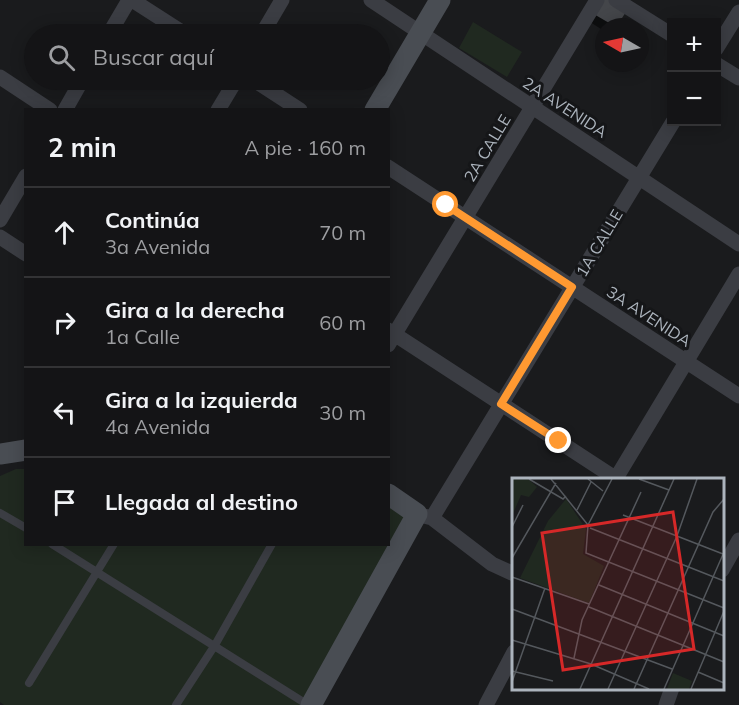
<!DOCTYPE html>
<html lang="es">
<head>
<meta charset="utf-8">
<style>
  :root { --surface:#141416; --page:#212123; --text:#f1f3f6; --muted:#9d9ea1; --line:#333335 }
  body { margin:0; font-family:Mulish,sans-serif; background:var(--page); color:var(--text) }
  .controls { position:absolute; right:18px; top:18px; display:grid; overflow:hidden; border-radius:0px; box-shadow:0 3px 15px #0003 }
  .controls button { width:54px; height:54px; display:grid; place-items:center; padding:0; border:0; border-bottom:2px solid var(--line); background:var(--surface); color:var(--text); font:30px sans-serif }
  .compass { position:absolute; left:595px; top:18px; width:54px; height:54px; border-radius:50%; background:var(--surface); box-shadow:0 3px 15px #0003; rotate:279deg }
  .stop { position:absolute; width:18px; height:18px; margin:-14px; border:4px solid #ff9931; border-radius:50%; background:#fff }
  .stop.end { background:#ff9931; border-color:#fff; box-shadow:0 2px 6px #0008 }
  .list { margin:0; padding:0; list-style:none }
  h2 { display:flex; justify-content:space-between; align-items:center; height:78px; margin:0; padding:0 24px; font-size:26px }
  h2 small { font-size:20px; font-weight:400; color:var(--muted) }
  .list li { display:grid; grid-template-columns:39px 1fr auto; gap:18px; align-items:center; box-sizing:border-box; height:90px; padding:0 24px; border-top:2px solid var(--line) }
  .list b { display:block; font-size:22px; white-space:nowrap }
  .list p { margin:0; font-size:20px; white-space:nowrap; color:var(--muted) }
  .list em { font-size:20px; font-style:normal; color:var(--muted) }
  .icon { flex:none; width:33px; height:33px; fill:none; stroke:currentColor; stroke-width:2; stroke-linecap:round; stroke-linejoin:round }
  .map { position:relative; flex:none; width:739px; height:705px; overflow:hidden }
  .search { position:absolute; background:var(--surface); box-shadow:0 3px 15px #0003; left:24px; top:24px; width:366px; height:66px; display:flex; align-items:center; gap:15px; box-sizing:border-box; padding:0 21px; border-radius:33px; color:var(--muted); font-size:22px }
  .panel { position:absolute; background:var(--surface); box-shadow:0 3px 15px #0003; left:24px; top:108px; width:366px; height:438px; border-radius:0px }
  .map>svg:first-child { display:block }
  .green { fill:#202920 }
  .shadow { fill:#0007 }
  .building { fill:#44464a }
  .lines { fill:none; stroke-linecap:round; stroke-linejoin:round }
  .lane { stroke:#3b3d43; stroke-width:8 }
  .street { stroke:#3b3d43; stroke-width:15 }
  .secondary { stroke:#494d53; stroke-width:21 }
  .route { stroke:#ff9931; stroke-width:8 }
  .labels { text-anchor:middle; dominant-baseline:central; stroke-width:6; stroke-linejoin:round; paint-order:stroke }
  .street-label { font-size:16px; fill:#acb4bd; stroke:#151618 }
  .inset-road { fill:none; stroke:#54585d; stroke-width:1.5 }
  .view { fill:#d62828; fill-opacity:0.15; stroke:#d62828; stroke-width:3 }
  .inset-edge { fill:none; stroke:#acb4bd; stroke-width:3 }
</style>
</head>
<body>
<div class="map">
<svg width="739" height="705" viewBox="0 0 739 705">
  <rect width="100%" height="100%" fill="#1a1b1d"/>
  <path class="green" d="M473,22L522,52L507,77L459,48Z
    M16,469H25L26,544H388L389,505L407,517L306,705H4L0,702V476Z"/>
  <path class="shadow" d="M598,3L626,9L614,27H604V31L587,20Z"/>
  <path class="building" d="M601,0H612L628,9L616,27L592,13Z"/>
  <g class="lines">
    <path class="lane" d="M0,513L26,528
      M52,544L308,705
      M29,683L114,544
      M176,705L215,645L272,544"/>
    <path class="street" d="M132,0L185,34
      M371,0L739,244
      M616,0L672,35
      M109,34L129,0
      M262,34L282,0
      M716,49L739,12
      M716,64L739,78
      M0,77L50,110
      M254,80L300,110
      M65,110L82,80
      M218,110L236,80
      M388,167L739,396
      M0,220L26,176
      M0,237L26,254
      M388,330L618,480
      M388,345L597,0
      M615,480L739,274
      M424,516L432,518L492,564L514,574
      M432,518L673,122
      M722,570L739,540
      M486,705L514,652
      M666,705L672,688"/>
    <path class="secondary" d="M375,110L440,0
      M0,454L26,450
      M311,705L417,514L388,494"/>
  </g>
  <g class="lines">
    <path class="route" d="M446,205L572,287L501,404L559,441"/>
  </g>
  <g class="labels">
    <g class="street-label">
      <text transform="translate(565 107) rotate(33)">2A AVENIDA</text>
      <text transform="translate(487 148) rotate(-59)">2A CALLE</text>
      <text transform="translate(599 243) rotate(-59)">1A CALLE</text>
      <text transform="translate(649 316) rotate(33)">3A AVENIDA</text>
    </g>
  </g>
  <g transform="translate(512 478)">
    <rect width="212" height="212" fill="#1a1b1d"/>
    <path d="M0,1H16L25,9L17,19L9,17L0,38ZM54,21L74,51L71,76L92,88L77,125L8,100L36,43ZM161,195L180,203L177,211H155Z" fill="#202920"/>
    <path class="inset-road" d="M17,1L51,21L54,18M39,1L76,47L74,75L212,130M76,1L91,13M127,1L157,12M65,32L79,4M111,37L211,76M76,47L100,1M0,49L11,27M78,50L212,103M0,80L44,5M0,99L77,126M87,107L212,158M77,129L212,184M0,131L160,191M0,162L79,186L137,211M62,180L70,142L129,14M0,193L41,203M186,194L212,205M0,204L33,110M68,211L162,1M96,211L165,58L185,1M122,211L201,34L212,21M152,211L212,74M179,211L212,133"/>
    <path class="view" d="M161,34L182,171L51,192L30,55Z"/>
    <rect width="212" height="212" class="inset-edge"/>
  </g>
</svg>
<div class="controls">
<button>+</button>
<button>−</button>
</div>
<svg class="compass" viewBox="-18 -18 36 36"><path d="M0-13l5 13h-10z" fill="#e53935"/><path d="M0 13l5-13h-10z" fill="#9d9ea1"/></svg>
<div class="stop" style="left:446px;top:205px"></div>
<div class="stop end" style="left:559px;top:441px"></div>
<div class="search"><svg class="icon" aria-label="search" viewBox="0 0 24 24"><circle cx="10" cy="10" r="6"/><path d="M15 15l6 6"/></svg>Buscar aquí</div>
<section class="panel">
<h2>2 min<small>A pie · 160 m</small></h2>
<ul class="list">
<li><svg class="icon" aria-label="ahead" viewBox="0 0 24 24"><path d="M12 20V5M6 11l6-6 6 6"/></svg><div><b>Continúa</b><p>3a Avenida</p></div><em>70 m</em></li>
<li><svg class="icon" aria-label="right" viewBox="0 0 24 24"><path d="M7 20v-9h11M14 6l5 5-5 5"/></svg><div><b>Gira a la derecha</b><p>1a Calle</p></div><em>60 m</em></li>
<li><svg class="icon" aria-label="left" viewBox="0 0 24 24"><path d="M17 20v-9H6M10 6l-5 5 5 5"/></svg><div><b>Gira a la izquierda</b><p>4a Avenida</p></div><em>30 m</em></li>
<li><svg class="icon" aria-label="arrive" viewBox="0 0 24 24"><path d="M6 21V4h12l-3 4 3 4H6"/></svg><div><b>Llegada al destino</b></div></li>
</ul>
</section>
</div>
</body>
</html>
